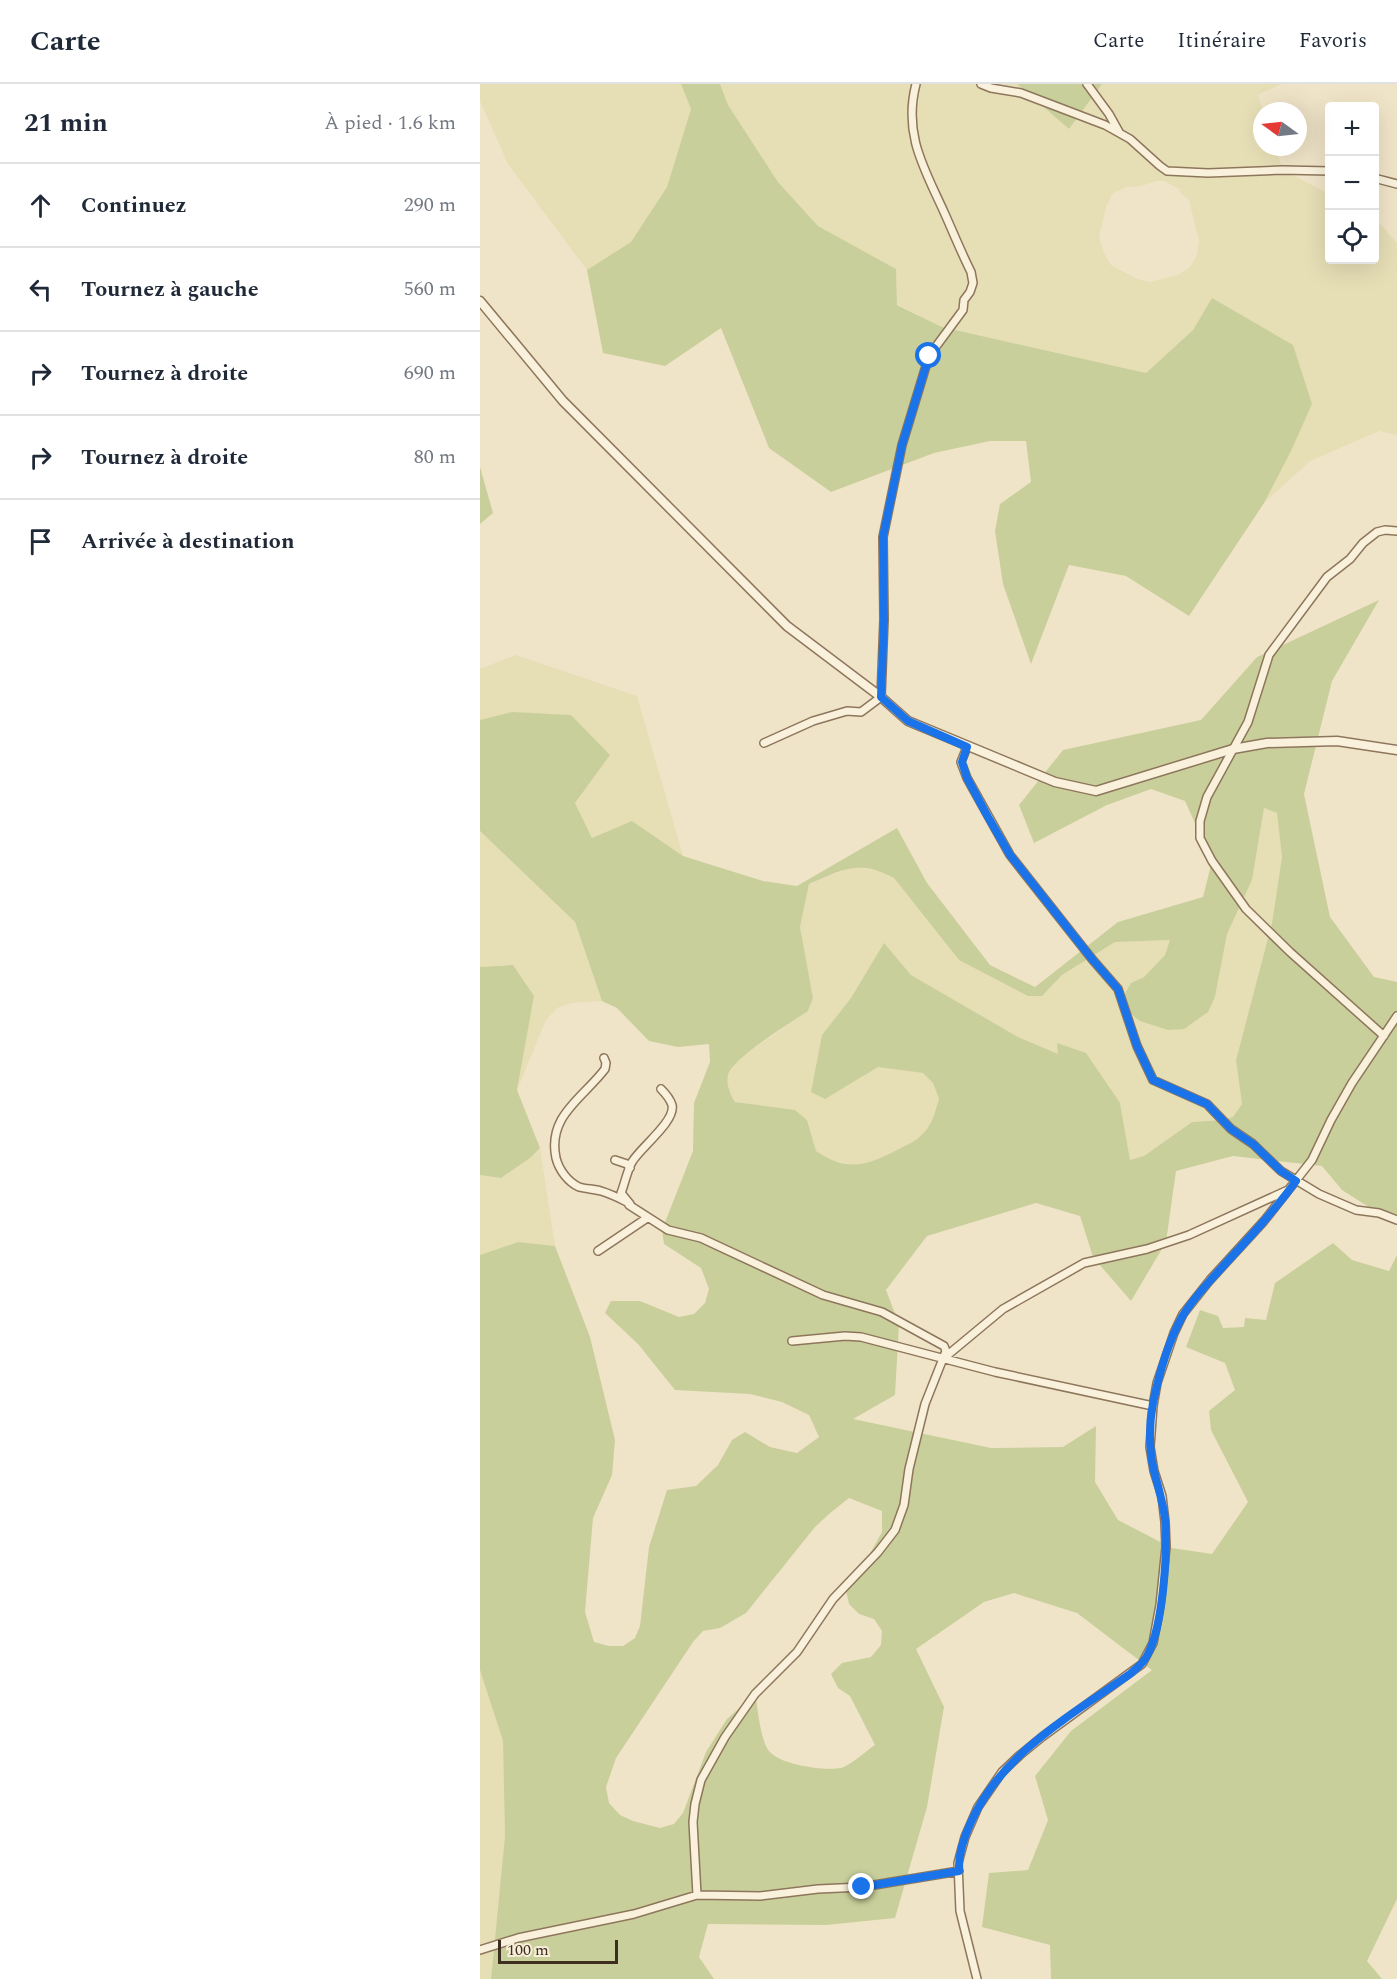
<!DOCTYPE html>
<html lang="fr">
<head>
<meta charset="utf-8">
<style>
  :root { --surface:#fff; --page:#f6f6f7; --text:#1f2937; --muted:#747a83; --line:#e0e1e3 }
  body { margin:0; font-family:Spectral,serif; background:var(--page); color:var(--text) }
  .controls { position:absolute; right:18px; top:18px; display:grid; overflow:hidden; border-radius:6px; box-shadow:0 6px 24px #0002 }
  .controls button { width:54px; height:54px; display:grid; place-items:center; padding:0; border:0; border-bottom:2px solid var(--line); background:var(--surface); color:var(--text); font:30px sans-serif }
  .compass { position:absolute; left:773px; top:18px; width:54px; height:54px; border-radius:50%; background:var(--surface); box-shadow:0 6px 24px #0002; rotate:285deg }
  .scale { position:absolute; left:18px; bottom:15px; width:120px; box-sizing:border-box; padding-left:6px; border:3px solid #3d2e20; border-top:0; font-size:16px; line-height:21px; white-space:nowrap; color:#3d2e20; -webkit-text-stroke:4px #f7eed8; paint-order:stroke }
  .stop { position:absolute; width:18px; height:18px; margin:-14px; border:4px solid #1a73e8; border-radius:50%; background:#fff }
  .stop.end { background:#1a73e8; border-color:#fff; box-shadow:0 2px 6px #0008 }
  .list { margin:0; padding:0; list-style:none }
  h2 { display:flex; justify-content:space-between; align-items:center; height:78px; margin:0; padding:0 24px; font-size:26px }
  h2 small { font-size:20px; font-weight:400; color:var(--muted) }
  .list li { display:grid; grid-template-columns:39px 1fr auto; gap:18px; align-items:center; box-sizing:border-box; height:84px; padding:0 24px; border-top:2px solid var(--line) }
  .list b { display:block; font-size:22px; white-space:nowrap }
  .list em { font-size:20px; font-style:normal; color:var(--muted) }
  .icon { flex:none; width:33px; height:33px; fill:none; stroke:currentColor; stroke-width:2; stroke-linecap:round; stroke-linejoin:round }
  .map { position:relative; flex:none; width:917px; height:1895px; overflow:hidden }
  header { display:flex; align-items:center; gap:36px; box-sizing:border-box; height:84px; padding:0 30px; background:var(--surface); border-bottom:2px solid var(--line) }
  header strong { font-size:28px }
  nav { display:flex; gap:33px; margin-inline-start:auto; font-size:21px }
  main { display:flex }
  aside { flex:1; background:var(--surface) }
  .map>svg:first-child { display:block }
  .farmland { fill:#e6deb5; fill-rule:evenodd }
  .green { fill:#c9cf9b; fill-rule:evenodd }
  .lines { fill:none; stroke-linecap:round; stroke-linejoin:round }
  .minor-casing { stroke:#8d765c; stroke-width:10 }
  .tertiary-casing { stroke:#8d765c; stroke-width:11 }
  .minor { stroke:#faf1dc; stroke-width:7 }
  .tertiary { stroke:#faf1dc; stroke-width:8 }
  .route { stroke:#1a73e8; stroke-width:8 }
</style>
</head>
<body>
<header>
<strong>Carte</strong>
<nav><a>Carte</a><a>Itinéraire</a><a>Favoris</a></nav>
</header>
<main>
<aside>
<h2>21 min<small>À pied · 1.6 km</small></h2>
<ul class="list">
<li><svg class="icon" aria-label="ahead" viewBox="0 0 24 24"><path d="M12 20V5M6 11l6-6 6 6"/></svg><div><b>Continuez</b></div><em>290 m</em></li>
<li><svg class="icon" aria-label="left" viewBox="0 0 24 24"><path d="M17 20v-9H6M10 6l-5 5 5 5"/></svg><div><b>Tournez à gauche</b></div><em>560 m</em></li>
<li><svg class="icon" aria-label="right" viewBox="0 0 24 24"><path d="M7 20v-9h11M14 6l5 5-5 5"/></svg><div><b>Tournez à droite</b></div><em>690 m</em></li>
<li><svg class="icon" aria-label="right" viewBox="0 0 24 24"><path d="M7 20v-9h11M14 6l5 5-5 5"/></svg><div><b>Tournez à droite</b></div><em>80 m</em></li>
<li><svg class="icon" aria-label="arrive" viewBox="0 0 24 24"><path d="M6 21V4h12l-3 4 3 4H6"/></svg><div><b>Arrivée à destination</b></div></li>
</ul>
</aside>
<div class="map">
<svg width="917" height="1895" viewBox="0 0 917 1895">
  <rect width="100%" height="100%" fill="#f0e4c8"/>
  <path class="farmland" d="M0,0H201L211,25L187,103L151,158L107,186L28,80L0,17Z
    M240,0H537L589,45L622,0H802L778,11L783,27L782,63H795L803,86L849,110L850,176H894L895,134L917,159V351L899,347L830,377L784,419L810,367L832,320L732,214L713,246L666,289L462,243L417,220L416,185L338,142L298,98L248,21ZM676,97H684L701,106L699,107L709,116L719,157L717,171L710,183L698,191L670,198L657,195L631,181L624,169L619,153L626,123L633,109L647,103L661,102Z
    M36,571L157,612L203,772L152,737L112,754L95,719L32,628L0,636V585Z
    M784,724L798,729L802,773L792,839L756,975L762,1020L753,1033L742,1036L712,1038L664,1072L650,1076L640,1019L577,959L579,971L538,953L431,891L404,860L371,914L342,951L345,1014L398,982L443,989L453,999L459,1015L449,1043L438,1056L394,1078L377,1082L348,1075L336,1067L327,1036L315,1026L255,1018L248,1005L247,990L256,977L328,927L333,914L320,843L329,800L372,783L400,787L414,794L479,876L562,912L582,891L635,858L691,856L685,871L664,893L651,899L735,913L747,850L772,796Z
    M0,747L95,838L122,917L91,919L77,924L66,936L37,1006L54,912L33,881L0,883Z
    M60,1064L75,1162L38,1158L0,1171V1091L21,1094L50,1074Z
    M0,1586L23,1657L25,1752L11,1895H0Z"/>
  <path class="green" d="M201,0H240L248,21L298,98L338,142L416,185L417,221L462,243L666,289L713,246L732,214L813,261L832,320L811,367L784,419L709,532L646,492L589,481L551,580L523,500L515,447L520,420L551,398L546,357H510L454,369L351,408L289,364L241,244L185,282L123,269L107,186L151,158L187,103L211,25Z
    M537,0H622L589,45Z
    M0,383L13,429L0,440Z
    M899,516L852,597L824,710L850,833L894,893L917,898V1141L862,1106L842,1082L753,1072L696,1087L686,1158L651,1217L613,1173L600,1132L556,1119L447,1152L406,1206L419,1240L415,1311L373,1335L511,1364L583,1363L616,1342L615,1398L638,1436L692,1464L732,1470L768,1418L731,1346L729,1327L755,1306L745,1279L706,1263L720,1226L738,1232L743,1244L764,1243L765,1234L786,1236L795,1199L853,1159L872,1176L909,1187L917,1171V1815L887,1877L902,1895H571L570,1861L502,1843L509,1789L548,1786L568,1736L555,1692L591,1647L672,1586L597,1529L534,1509L504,1518L436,1565L464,1623L447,1723L415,1834L346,1841L228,1840L219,1873L234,1895H11L25,1752L23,1657L0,1586V1171L38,1158L75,1162L110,1253L135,1356L132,1391L113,1434L105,1528L114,1558L129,1562H143L155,1554L160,1542L169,1463L187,1406L216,1402L238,1381L252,1356L265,1348L290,1363L317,1369L339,1353L329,1331L302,1318L270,1310L195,1306L158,1260L125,1229L131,1217H160L199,1233L214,1230L225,1219L229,1205L221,1184L184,1160L182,1146L213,1067L214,1019L230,978L229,960L198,963L169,957L137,924L122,917L95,838L0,747V636L32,628L91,631L130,671L95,719L112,754L152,737L203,772L283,797L317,802L417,744L447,799L510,881L555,903L638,838L723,813L732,777L705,717L671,705L627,721L554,759L539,721L583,666L721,636L777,573ZM784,724L797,729L802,773L792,839L756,976L762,1020L753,1033L742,1036L712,1038L664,1072L650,1076L640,1019L606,969L577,959L578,970L538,953L431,891L404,859L371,914L342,951L331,1008L345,1015L398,983L443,989L453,999L459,1015C456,1024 453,1037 447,1045C439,1056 429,1060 417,1066C386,1082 367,1088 336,1067L327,1036L315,1026L255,1018C250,1010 246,1001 248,991C251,975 312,938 328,927L333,914L320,843L329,800C363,786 378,775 414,794L479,876L548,912H562L582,891L635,858L690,856L685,871L664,893L651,899L643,913L647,927L660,937L688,946L704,945L728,928L735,913L747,850L772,796ZM369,1414L402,1427V1448L382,1484L366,1506L369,1520L379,1530L394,1535L402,1547L401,1561L391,1573L362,1579L351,1590L358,1604L370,1612L395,1661C387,1666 370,1682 361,1684C345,1687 301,1681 290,1668C280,1657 278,1624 275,1610L247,1635L226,1668L203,1729L194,1740L180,1744L153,1737L140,1731L129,1719L126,1703L136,1674L213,1558L223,1547L240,1544L266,1529L335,1443L349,1430Z
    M33,881L54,912L37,1006L60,1064L50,1074L21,1094L0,1091V883Z"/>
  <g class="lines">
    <g class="minor-casing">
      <path id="minor" d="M501,0L511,4L541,9L625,41L650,55L680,82L687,87L728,89L802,86L850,87
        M607,0L629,30L639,48
        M894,94L917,100
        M284,659L333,637L367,627L381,628L401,613L404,535L403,453L422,361L449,272L483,226L484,216L490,208L493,199L491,188C481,168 473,148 464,128C444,84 423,50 436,0
        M487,663L481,678L487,694L530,771L612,875L638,905L657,962L673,996L727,1020L751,1045L773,1060L801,1087L839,1110L876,1126L899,1129L917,1136
        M904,952L810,868L766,825L732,777L720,754V737L727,713L768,638L789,571L847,493L870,475L883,459L897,448L905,446L917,447
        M124,974L126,979L125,985C103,1014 67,1032 76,1074C79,1086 88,1098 99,1103C106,1105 114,1105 121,1107C131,1110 139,1114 147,1118
        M181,1005C185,1009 190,1015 192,1021C196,1037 160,1064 152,1078C147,1087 145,1099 141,1109L150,1120L149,1121L188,1146L221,1154L343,1211L402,1228L464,1262L466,1267L445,1320L429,1385L424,1421L415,1446L398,1468L353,1515L317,1568L275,1610L245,1653L221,1696L215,1720L213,1738L217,1811
        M135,1076L147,1080L150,1084
        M118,1167L167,1134
        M312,1257L365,1252L381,1253L515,1288L673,1322
        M464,1274L523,1225L604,1179L667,1165L709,1151L808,1106
        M0,1866L38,1854L154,1830L217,1811L280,1812L338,1805L382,1803L479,1787
        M497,1895L480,1827L478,1779L485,1753L498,1723L522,1688L540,1671L562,1653L662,1580L673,1559L680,1521L686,1463L685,1438L682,1412L674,1387L670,1363L673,1322L677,1299L694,1249L703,1230L730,1196L784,1137L832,1076L851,1036L872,999L917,932"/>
    </g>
    <g class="tertiary-casing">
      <path id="tertiary" d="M0,217L83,317L307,542L401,613L428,637L575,698L616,707L753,665L787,659L857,657L917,666"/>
    </g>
    <use href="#minor" class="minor"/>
    <use href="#tertiary" class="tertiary"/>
  </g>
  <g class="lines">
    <path class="route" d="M382,1803L479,1787C478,1770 484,1753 491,1738C522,1669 590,1632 650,1590C657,1584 664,1579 668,1570C683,1541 688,1468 685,1435C683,1418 678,1403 674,1387C669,1365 669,1340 673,1319C679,1290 688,1258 702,1233C713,1214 731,1196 745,1180C770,1153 795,1126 816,1097L801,1087L773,1060L751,1045L727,1020L673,996L657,962L638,905L612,875L530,771L508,733L487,694L482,678L487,663L428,637L401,613L404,536L403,453L422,361L449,272"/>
  </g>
</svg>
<div class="controls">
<button>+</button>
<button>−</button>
<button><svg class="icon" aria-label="locate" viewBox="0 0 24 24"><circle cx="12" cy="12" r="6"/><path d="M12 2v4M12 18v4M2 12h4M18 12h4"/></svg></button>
</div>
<svg class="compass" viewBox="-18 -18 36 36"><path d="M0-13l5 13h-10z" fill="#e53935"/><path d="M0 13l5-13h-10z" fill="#747a83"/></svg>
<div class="scale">100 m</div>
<div class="stop" style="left:449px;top:272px"></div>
<div class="stop end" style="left:382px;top:1803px"></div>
</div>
</main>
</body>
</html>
